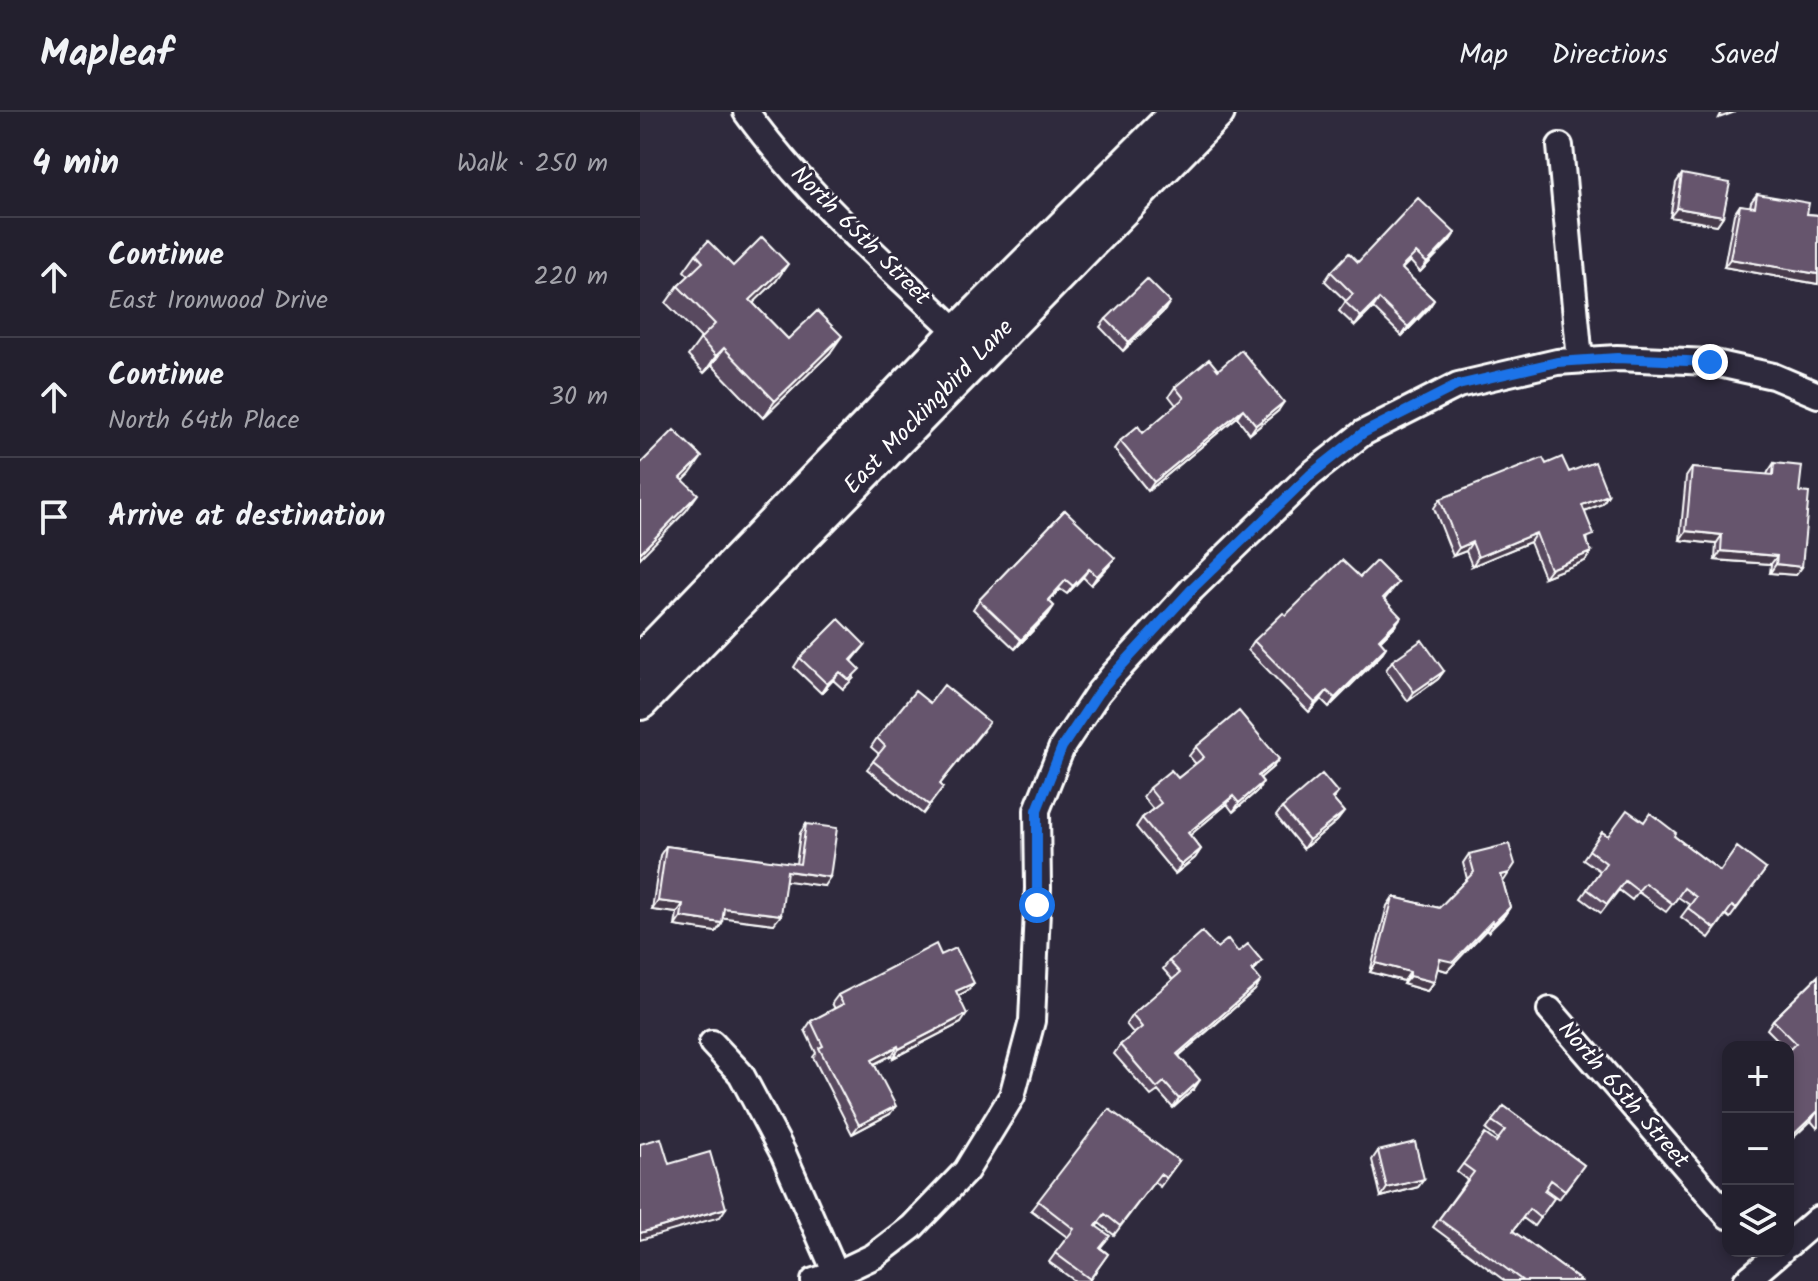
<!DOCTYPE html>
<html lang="en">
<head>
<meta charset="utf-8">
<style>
  :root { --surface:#23202e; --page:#2b2836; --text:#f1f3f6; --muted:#a3a3aa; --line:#403e4a }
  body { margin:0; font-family:Kalam,sans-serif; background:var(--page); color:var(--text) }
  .controls { position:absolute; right:24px; bottom:24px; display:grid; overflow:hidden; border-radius:16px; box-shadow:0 4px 12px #0003 }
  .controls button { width:72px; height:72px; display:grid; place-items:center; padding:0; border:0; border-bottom:2px solid var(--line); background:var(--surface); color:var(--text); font:40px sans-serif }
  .stop { position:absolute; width:24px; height:24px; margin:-18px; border:6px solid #1a73e8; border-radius:50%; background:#fff }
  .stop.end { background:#1a73e8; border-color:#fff; box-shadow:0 2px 8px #0008 }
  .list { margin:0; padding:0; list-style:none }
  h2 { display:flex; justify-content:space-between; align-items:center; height:104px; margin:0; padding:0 32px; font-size:34px }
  h2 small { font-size:26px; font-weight:400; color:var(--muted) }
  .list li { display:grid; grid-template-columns:52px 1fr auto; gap:24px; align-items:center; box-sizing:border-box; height:120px; padding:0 32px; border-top:2px solid var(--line) }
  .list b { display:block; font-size:30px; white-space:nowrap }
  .list p { margin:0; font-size:26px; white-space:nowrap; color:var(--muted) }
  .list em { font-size:26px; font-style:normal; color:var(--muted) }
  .icon { flex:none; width:44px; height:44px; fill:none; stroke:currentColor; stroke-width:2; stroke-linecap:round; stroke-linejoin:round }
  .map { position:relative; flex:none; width:1178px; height:1169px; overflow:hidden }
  header { display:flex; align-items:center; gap:48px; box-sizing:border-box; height:112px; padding:0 40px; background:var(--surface); border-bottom:2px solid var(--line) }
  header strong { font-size:38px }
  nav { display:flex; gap:44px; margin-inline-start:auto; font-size:28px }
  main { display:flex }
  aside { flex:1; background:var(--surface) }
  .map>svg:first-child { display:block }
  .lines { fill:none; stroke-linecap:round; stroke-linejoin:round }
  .street-casing { stroke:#fff; stroke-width:30 }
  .secondary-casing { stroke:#fff; stroke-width:40 }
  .street { stroke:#2f2a3d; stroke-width:24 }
  .secondary { stroke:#2f2a3d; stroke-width:34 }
  .wall { fill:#58485e; stroke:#fff; stroke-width:2 }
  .shaded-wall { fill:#473b4c; stroke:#fff; stroke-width:2 }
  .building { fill:#66546d; stroke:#fff; stroke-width:2 }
  .route { stroke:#1a73e8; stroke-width:10 }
  .labels { text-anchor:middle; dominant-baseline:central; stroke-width:6; stroke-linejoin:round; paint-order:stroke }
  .street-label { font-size:24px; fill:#fff; stroke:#2f2a3d }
</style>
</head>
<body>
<header>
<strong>Mapleaf</strong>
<nav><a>Map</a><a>Directions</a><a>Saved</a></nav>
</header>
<main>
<aside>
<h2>4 min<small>Walk · 250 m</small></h2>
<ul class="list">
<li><svg class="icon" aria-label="ahead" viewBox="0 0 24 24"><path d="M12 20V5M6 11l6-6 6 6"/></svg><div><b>Continue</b><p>East Ironwood Drive</p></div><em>220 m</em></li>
<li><svg class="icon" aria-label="ahead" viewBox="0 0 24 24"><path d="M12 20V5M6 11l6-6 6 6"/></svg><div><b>Continue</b><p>North 64th Place</p></div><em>30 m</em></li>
<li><svg class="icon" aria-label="arrive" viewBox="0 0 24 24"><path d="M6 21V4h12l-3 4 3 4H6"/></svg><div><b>Arrive at destination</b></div></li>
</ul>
</aside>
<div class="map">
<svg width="1178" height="1169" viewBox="0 0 1178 1169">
  <rect width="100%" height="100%" fill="#2f2a3d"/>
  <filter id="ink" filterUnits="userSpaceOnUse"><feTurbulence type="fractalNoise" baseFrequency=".0125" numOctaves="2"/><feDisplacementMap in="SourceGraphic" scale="16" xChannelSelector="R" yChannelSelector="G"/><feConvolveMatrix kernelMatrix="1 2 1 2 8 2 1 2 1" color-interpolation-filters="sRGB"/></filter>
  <g filter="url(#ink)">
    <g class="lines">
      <g class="street-casing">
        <path id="street" d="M106,0C169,87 252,157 329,231
          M920,34L940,248
          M910,898L1088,1104
          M72,931L101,962L143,1041L196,1162
          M1148,1133L1178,1107
          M174,1169L196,1162L234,1144L272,1115L326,1059L372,984L392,909L398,776L397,698L422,635L458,581L473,563L552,477L670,363L723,321L818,273L917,250L977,246L1070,250L1133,264L1178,283
          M1106,1169L1141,1139"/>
      </g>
      <g class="secondary-casing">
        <path id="secondary" d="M0,550L318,221L539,0
          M0,590L577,0"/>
      </g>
      <use href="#street" class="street"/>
      <use href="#secondary" class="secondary"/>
    </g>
    <path class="wall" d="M1042,62L1083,104L1077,113L1030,105L1036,71Z
      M1117,82L1167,102L1178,103V172L1084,155L1094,102L1100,93L1110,95L1111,90Z
      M815,121L809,130L780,160L770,149L762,157L794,188L788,197L762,224L733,196L715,214L699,199L706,189L685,169L691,160L718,150Z
      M56,142L136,169L113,191L148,227L190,241L123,306L72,253L64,261L48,244L61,226L26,191L38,174L49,164L44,159Z
      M524,199L483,239L460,215L466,207Z
      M578,258L638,299L610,322L597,305L508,379L474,337L480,329L503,321L536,293L529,284L535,275Z
      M1134,351L1159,380L1162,455L1156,463L1130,461L1131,452L1075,448L1076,432L1040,428L1046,365L1052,356L1127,363L1128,360Z
      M906,352L929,360L968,383L962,392L945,399L948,432L951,440L945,449L904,465L890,430L832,454L826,439L813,444L794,396L800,387Z
      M425,398L469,454L451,473L443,465L427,482L420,477L409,489L414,494L408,503L375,537L333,497L339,488Z
      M720,465L758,471L744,488L755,514L740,529L746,535L740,544L689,595L681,587L669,600L608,538L614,529L646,503Z
      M225,533L212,549L214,566L203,577L193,568L181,581L154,555L160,546Z
      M752,549L804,559L798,567L768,589L746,558Z
      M290,591L343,619L300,672L303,675L283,702L227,657L239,642L231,635L237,626Z
      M556,635L633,655L620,666L623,670L617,679L593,700L587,692L550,723L561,737L555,746L535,762L496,715L502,706L513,697L503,685L509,676L538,666L556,652L549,644Z
      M698,681L693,688L704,700L697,709L663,737L636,704L642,696Z
      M1004,710L1034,724L1080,759L1126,757L1090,806L1086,803L1069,826L1041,805L1050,793L1038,785L1026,800L998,780L992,788L979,778L961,801L941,786L960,759L943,747L962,720L968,724Z
      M166,712L184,774L145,768L134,812L82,805V811L76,820L35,814L37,801L12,798L20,743L26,734L156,752L160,721Z
      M829,742L863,770L870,795L864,804L848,820L846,818L807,859L797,856L794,870L787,879L763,872L764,869L730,860L747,794L753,785L799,796L827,767L823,751Z
      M598,840L622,849L613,860L615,878L539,944L554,977L533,996L518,979L511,984L474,942L480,933L494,922L486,912L492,903L533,868L523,857L529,849Z
      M301,843L327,879L318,884L321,911L253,946L252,943L235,952L250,1002L212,1022L173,945L176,941L165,918L171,909L195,897L192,891L198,883Z
      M1178,864V1015L1177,1016L1171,1009L1148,935H1145L1127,917L1133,908Z
      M864,994L944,1053L919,1087L905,1077L904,1079L914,1086L894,1114L883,1106L873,1119L941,1169H865L793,1115L827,1068L817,1060L823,1052L856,1030L858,1027L846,1018Z
      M738,1039L784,1067L778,1075L741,1085L732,1048Z
      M539,1049L520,1075L514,1070L474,1123L459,1111L457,1114L461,1136L468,1142L449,1169H435L409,1150L427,1125L391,1098L398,1089Z"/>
    <path class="shaded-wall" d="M1082,0H1095L1079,6Z
      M1037,96L1083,104L1077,113L1030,105Z
      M815,121L809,130L780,160L787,151Z
      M1090,147L1178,162V172L1084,155Z
      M148,152L136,169L99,205L110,188Z
      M739,187L733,196L715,214L721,205Z
      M794,188L788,197L762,224L768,215Z
      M530,190L524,199L483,239L489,230Z
      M202,224L190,241L123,306L135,289Z
      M84,236L72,253L64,261L76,244Z
      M644,290L638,299L610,322L616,313Z
      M603,297L597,305L508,379L514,370Z
      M62,345L50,362L29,383L41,366Z
      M58,382L46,399L0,446V441Z
      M968,383L962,392L936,402L942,393Z
      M1046,419L1082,423L1076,432L1040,428Z
      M896,421L890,430L832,454L838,445Z
      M832,430L826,439L813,444L819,436Z
      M1081,439L1137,444L1131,452L1075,448Z
      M951,440L945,449L904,465L910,457Z
      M475,446L469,454L451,473L457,464Z
      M1136,452L1162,455L1156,463L1130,461Z
      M449,457L443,465L427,482L433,474Z
      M414,494L408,503L375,537L381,528Z
      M761,505L755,514L732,536L739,527Z
      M746,535L740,544L689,595L695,586Z
      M804,559L798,567L768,589L774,580Z
      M200,560L193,568L181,581L187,572Z
      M687,579L681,587L669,600L675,591Z
      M639,647L633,655L612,673L618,664Z
      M623,670L617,679L593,700L599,691Z
      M593,684L587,692L542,730L548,721Z
      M704,700L697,709L663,737L669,728Z
      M561,737L555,746L535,762L541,753Z
      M147,759L190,765L184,774L140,768Z
      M869,761L863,770L861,763Z
      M18,789L43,792L37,801L12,798Z
      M870,795L864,804L848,820L854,811Z
      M84,796L141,803L134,812L78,805Z
      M41,805L82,811L76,820L35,814Z
      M852,809L846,818L807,859L794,855L800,847Z
      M736,851L770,860L764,869L730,860Z
      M770,864L794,870L787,879L763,872Z
      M621,869L615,878L531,950L537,942Z
      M334,871L327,879L310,888L316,879Z
      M327,902L321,911L253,946L259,937Z
      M258,934L252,943L226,956L232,948Z
      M560,968L554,977L533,996L539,987Z
      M256,994L250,1002L212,1022L219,1013Z
      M1177,1000L1171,1009L1148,1031V1028Z
      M784,1067L778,1075L741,1085L747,1076Z
      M86,1096L80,1105L0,1128V1121Z"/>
    <path class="building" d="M1042,62L1090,71L1083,104L1037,96Z
      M1117,82L1169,91L1167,102L1178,103V162L1090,147L1100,93L1115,95Z
      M778,86L815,121L787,151L776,141L761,156L794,188L768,215L739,187L721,205L705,190L713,182L691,160L709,141L718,150Z
      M122,125L148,152L110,188L148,227L177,199L202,224L135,289L84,236L76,244L60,227L75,212L38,174L63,150L56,142L68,129L93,154Z
      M507,167L530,190L489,230L466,207Z
      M601,238L644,290L616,313L603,297L514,370L480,329L498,314L503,321L544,286L535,275L569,247L578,258Z
      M34,318L62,345L41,366L58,382L0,441V352Z
      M922,345L929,360L955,350L968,383L942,393L954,423L946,426L951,440L910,457L896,421L838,445L832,430L819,436L800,387L903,346L906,352Z
      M1134,351L1162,354L1159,380L1169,381L1162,455L1136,452L1137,444L1081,439L1082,423L1046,419L1052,356L1133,363Z
      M425,398L475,446L457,464L449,457L433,474L426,468L408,488L414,494L381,528L339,488Z
      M702,448L720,465L736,449L758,471L743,486L761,505L739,527L746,535L695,586L687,579L675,591L614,529L643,501L646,503Z
      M199,507L225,533L211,548L220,557L209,568L200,560L187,572L160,546Z
      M782,528L804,559L774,580L752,549Z
      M304,573L349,610L300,672L303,675L289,693L233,649L245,634L237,626L275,579L290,591Z
      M599,599L639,647L618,664L623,670L599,691L593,684L548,721L561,737L541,753L502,706L521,691L509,676L531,658L538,666L564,645L556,635Z
      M682,662L698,681L692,686L704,700L669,728L642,696Z
      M987,698L1004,710L1010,701L1036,721L1034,724L1080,759L1097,735L1126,757L1096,797L1092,794L1075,817L1048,796L1056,785L1044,776L1033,792L1005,771L998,779L985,769L967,792L947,777L966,751L949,738L962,720L968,724Z
      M166,712L197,716L190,765L147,759L141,803L84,796L82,811L41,805L43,792L18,789L26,734L160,752Z
      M869,732L875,752L869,761L861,763L870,795L854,811L852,809L813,850L800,847L794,870L770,864V860L736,851L753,785L799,796L834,760L829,742Z
      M562,820L577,836L588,827L598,840L608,832L622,849L612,858L621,869L537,942L560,968L539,987L524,970L517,976L480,933L502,915L492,903L540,861L529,849Z
      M296,832L301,843L316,836L334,871L316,879L327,902L259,937L258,934L232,948L256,994L219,1013L179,936L183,934L171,909L203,892L198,883Z
      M1178,864V1001L1177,1000L1148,1028V939L1156,931L1133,908Z
      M864,994L944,1053L925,1078L911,1068L904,1079L914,1086L900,1106L889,1097L873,1119L941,1169H883L799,1107L834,1060L823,1052L845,1022L856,1030L865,1018L852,1009Z
      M469,997L539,1049L526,1066L520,1062L480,1114L465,1102L456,1114L470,1124L460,1136L468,1142L450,1167L415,1141L434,1117L398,1089Z
      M21,1026L29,1052L70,1040L86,1096L0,1121V1032Z
      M775,1030L784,1067L747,1076L738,1039Z"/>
  </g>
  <g class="lines" filter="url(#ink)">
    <path class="route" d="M397,793V698L422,635L458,581L473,563L552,477L670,363L723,321L818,273L917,250L977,246L1070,250"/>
  </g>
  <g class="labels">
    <g class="street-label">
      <text transform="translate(220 124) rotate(45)">North 65th Street</text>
      <text transform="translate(289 295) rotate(-46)">East Mockingbird Lane</text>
      <text transform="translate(983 983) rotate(49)">North 65th Street</text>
    </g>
  </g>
</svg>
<div class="controls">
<button>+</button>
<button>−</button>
<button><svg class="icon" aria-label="layers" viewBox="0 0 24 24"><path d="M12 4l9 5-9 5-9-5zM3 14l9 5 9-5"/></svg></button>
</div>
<div class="stop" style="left:397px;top:793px"></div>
<div class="stop end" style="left:1070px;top:250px"></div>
</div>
</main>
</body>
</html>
